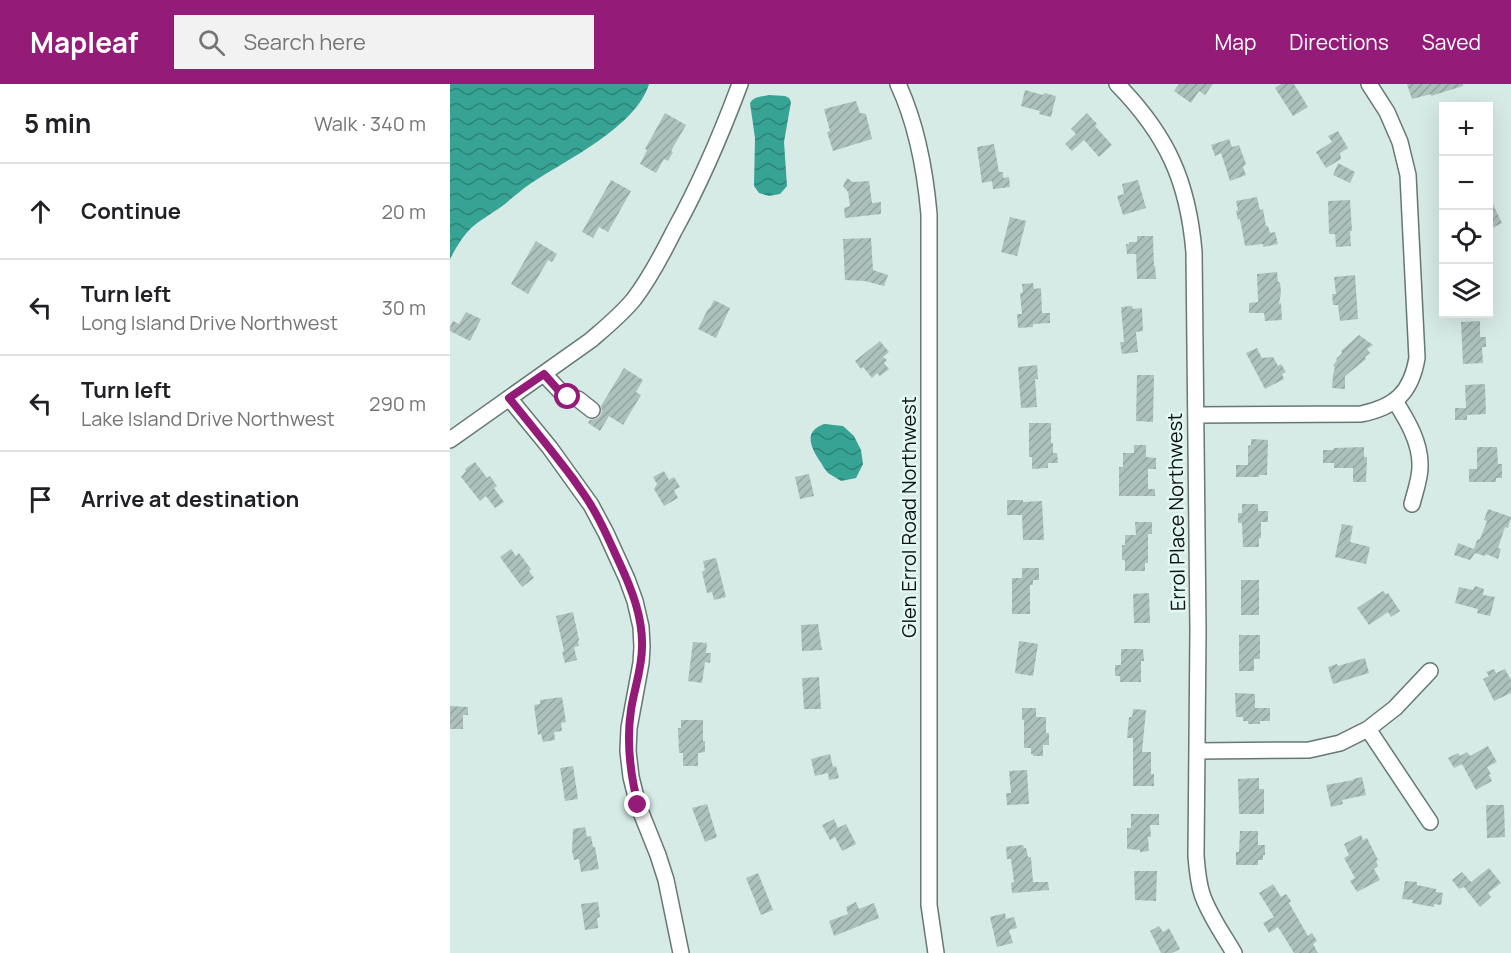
<!DOCTYPE html>
<html lang="en">
<head>
<meta charset="utf-8">
<style>
  :root { --surface:#fff; --page:#f2f2f2; --text:#202124; --muted:#757577; --line:#e0e0e0; --accent:#941b77 }
  body { margin:0; font-family:Manrope,sans-serif; background:var(--page); color:var(--text) }
  .controls { position:absolute; right:18px; top:18px; display:grid; overflow:hidden; border-radius:0px; box-shadow:0 6px 24px #0002 }
  .controls button { width:54px; height:54px; display:grid; place-items:center; padding:0; border:0; border-bottom:2px solid var(--line); background:var(--surface); color:var(--text); font:30px sans-serif }
  .stop { position:absolute; width:18px; height:18px; margin:-14px; border:4px solid #941b77; border-radius:50%; background:#fff }
  .stop.end { background:#941b77; border-color:#fff; box-shadow:0 2px 6px #0008 }
  .list { margin:0; padding:0; list-style:none }
  h2 { display:flex; justify-content:space-between; align-items:center; height:78px; margin:0; padding:0 24px; font-size:26px }
  h2 small { font-size:20px; font-weight:400; color:var(--muted) }
  .list li { display:grid; grid-template-columns:39px 1fr auto; gap:18px; align-items:center; box-sizing:border-box; height:96px; padding:0 24px; border-top:2px solid var(--line) }
  .list b { display:block; font-size:22px; white-space:nowrap }
  .list p { margin:0; font-size:20px; white-space:nowrap; color:var(--muted) }
  .list em { font-size:20px; font-style:normal; color:var(--muted) }
  .icon { flex:none; width:33px; height:33px; fill:none; stroke:currentColor; stroke-width:2; stroke-linecap:round; stroke-linejoin:round }
  .map { position:relative; flex:none; width:1061px; height:869px; overflow:hidden }
  header { display:flex; align-items:center; gap:36px; box-sizing:border-box; height:84px; padding:0 30px; background:var(--accent); color:#fff }
  header strong { font-size:28px }
  nav { display:flex; gap:33px; margin-inline-start:auto; font-size:21px }
  .search { width:420px; height:54px; background:var(--page); display:flex; align-items:center; gap:15px; box-sizing:border-box; padding:0 21px; border-radius:0px; color:var(--muted); font-size:22px }
  main { display:flex }
  aside { flex:1; background:var(--surface) }
  .map>svg:first-child { display:block }
  .water { fill:url(#water-waves) }
  .building { fill:url(#building-hatch) }
  .lines { fill:none; stroke-linecap:round; stroke-linejoin:round }
  .minor-casing { stroke:#667875; stroke-width:18 }
  .minor { stroke:#fff; stroke-width:15 }
  .route { stroke:#941b77; stroke-width:8 }
  .labels { text-anchor:middle; dominant-baseline:central; stroke-width:5; stroke-linejoin:round; paint-order:stroke }
  .street-label { font-size:20px; fill:#0d1413; stroke:#e3f7f3 }
</style>
</head>
<body>
<header>
<strong>Mapleaf</strong>
<div class="search"><svg class="icon" aria-label="search" viewBox="0 0 24 24"><circle cx="10" cy="10" r="6"/><path d="M15 15l6 6"/></svg>Search here</div>
<nav><a>Map</a><a>Directions</a><a>Saved</a></nav>
</header>
<main>
<aside>
<h2>5 min<small>Walk · 340 m</small></h2>
<ul class="list">
<li><svg class="icon" aria-label="ahead" viewBox="0 0 24 24"><path d="M12 20V5M6 11l6-6 6 6"/></svg><div><b>Continue</b></div><em>20 m</em></li>
<li><svg class="icon" aria-label="left" viewBox="0 0 24 24"><path d="M17 20v-9H6M10 6l-5 5 5 5"/></svg><div><b>Turn left</b><p>Long Island Drive Northwest</p></div><em>30 m</em></li>
<li><svg class="icon" aria-label="left" viewBox="0 0 24 24"><path d="M17 20v-9H6M10 6l-5 5 5 5"/></svg><div><b>Turn left</b><p>Lake Island Drive Northwest</p></div><em>290 m</em></li>
<li><svg class="icon" aria-label="arrive" viewBox="0 0 24 24"><path d="M6 21V4h12l-3 4 3 4H6"/></svg><div><b>Arrive at destination</b></div></li>
</ul>
</aside>
<div class="map">
<svg width="1061" height="869" viewBox="0 0 1061 869">
  <defs>
    <pattern id="water-waves" width="16" height="10" patternUnits="userSpaceOnUse" patternTransform="scale(1.5)"><rect width="16" height="10" fill="#36a394"/><path d="M0 5q4-4 8 0t8 0" fill="none" stroke="#2c8478"/></pattern>
    <pattern id="building-hatch" width="6" height="6" patternUnits="userSpaceOnUse" patternTransform="scale(1.5)"><rect width="6" height="6" fill="#acc0bc"/><path d="M-1 1l2-2M0 6l6-6M5 7l2-2" fill="none" stroke="#93a4a1"/></pattern>
  </defs>
  <rect width="100%" height="100%" fill="#d6eae6"/>
  <path class="water" d="M0,0H199C186,43 116,76 80,100C70,107 61,115 51,123C41,130 30,136 21,144C12,153 6,164 0,175Z
    M319,11L335,12L339,14L341,18L334,58L337,102L330,110L319,112L309,109L304,102L305,54L300,19C304,12 312,13 319,11Z
    M374,340L393,342L404,352L411,366L413,380L406,394L391,397C387,394 382,392 378,389C375,386 372,380 369,376C360,362 354,347 374,340Z"/>
  <path class="building" d="M729,0H763L755,11L749,7L741,19L724,7Z
    M831,0H844L858,23L843,32L825,4Z
    M957,0H1013V2L981,12V10L962,15Z
    M575,6L593,11L595,9L606,12L601,33L589,30L590,27L571,22Z
    M406,17L410,29L416,30L422,55L383,67L377,48L380,47L374,25Z
    M215,29L236,41L221,67L223,68L218,77L214,75L206,89L190,80L197,66L195,65Z
    M637,29L647,40L645,42L662,61L649,73L634,56L622,67L615,60L626,50L621,45Z
    M888,47L898,64L890,69L891,75L876,84L866,68L882,58L878,52Z
    M779,55L782,63L789,61L796,80L793,83L796,91L780,97L771,69L765,72L761,61Z
    M544,60L549,88H553V94L559,93L560,103L543,105L542,97L532,99L527,63Z
    M888,79L905,88L900,99L883,91Z
    M397,94L403,98L419,97L422,119L431,118V130L395,134L394,124L400,122L398,108L393,102Z
    M161,96L181,107L158,148L149,143L143,154L132,148Z
    M688,96L696,124L673,131L667,112L674,110L672,100Z
    M1038,110L1052,139L1038,146Z
    M807,113L810,126L813,125L816,142H818L820,149L825,148L828,160L813,163V160L795,162L790,135L788,136L786,127L788,126L786,117Z
    M900,116L902,147H900L901,162L886,163L885,150H879L878,117Z
    M560,133L576,137L567,172L551,168Z
    M687,152H703L704,182H705L706,195H687L686,170H677L676,160H679V158H687Z
    M421,154L423,186L438,191L434,202L415,197L395,196L393,155Z
    M86,157L107,170L102,178L98,176L78,210L61,200Z
    M827,188L828,198H830L831,208L829,220L831,219L832,236L815,237L814,229H799V219L808,218L807,190Z
    M905,191L908,235L890,237L888,221H883L882,210H886L884,193Z
    M583,199L584,205L591,204L592,229H600V239L583,240V243L568,244L567,230H572L570,210L573,208L572,200Z
    M264,216L280,224L266,254L248,245L258,225L260,224Z
    M682,222L683,225L692,224L693,247L686,248L688,268L672,270L670,258H674L671,223Z
    M16,228L31,235L20,257L0,247V243L3,237L9,240Z
    M1030,237V253H1036V263H1032L1033,279L1013,280L1011,238Z
    M909,251L923,261L917,265L920,269L915,273L916,275L895,292V305L882,304L883,291L885,283L883,282L887,276L886,275L892,269L891,267Z
    M430,257L439,268L433,273L437,276L434,279L439,285L430,292L427,289L422,294L413,283L411,285L405,277Z
    M807,264L812,274L823,273L828,282L831,280L836,288L832,290L834,295L815,305L796,269Z
    M587,281L588,295H585L587,323L571,324L568,283Z
    M174,284L193,296L186,308L191,311L173,341L159,332L150,347L138,339L140,336L146,335L150,332L152,327L151,322Z
    M687,291H704L703,338L686,337Z
    M1035,300L1036,330L1017,331V336H1005V324H1016L1015,301Z
    M579,339H601V359H603V369H607L608,379H598V384L582,385V373H579Z
    M801,355L818,356L817,391H809V393H786V381H798V362L801,361Z
    M684,361H696V373L706,374V385H698V405H705V412H669V383H673V369H684Z
    M914,363V373H917L916,398H903V384H884V379H873V366H883L884,364Z
    M1027,363H1047L1048,380H1052V394H1046V398H1019V385H1027Z
    M25,378L37,394L40,392L47,402L44,404L54,418L45,424L36,412L30,417L11,393L16,387L15,385Z
    M214,387L219,396L224,393L230,403L224,406L228,414L214,422L204,405L207,400L203,393Z
    M359,390L364,412L350,415L345,393Z
    M557,416H573V418L592,417L594,456H573L572,431H557Z
    M792,420H808V427H818V438H811V454H809V463H793L792,439H788V429H792Z
    M1038,425L1061,433L1058,444L1055,443L1048,464L1051,465L1048,475L1036,470L1035,472L1025,469L1020,476L1004,471L1008,459L1024,465L1027,456L1030,455L1037,437L1034,436Z
    M685,438H702V450H698V479H695V487H675V476H672V461H675V451H686Z
    M892,440L903,442L900,458L920,463L916,480L885,473Z
    M61,465L66,472L69,469L81,485L79,487L84,494L72,503L50,473Z
    M266,474L276,513L264,516L262,508L257,509L252,488L255,486L253,477Z
    M572,484H589V496H583V501H580V530H562V494H572Z
    M791,496H809V531H791Z
    M1025,502L1034,505L1033,511L1045,513L1040,532L1027,529L1028,525L1005,519L1009,503L1023,506Z
    M933,507L936,510L938,509L950,527L941,533L938,528L919,541L907,524Z
    M699,509L700,539H684L683,510Z
    M123,528L129,556L128,557L129,562L124,563L127,576L115,579L112,568L114,567L106,532Z
    M368,540L372,566L352,567L351,541Z
    M789,551H810V575H804V587H789Z
    M569,557L588,560L583,592L565,589Z
    M243,558L257,559L256,569H261L260,579L255,578L252,599L238,597Z
    M671,565H693L694,577H691V598H670V592H665V581H671Z
    M915,574L919,589L883,600L878,583L887,580L888,582Z
    M1044,585L1046,589L1055,585L1061,596V609L1044,617L1033,595L1039,592L1036,588Z
    M369,593L371,625H354L352,594Z
    M785,609L805,610V624H820V637H810V640H798V637H793V633H786Z
    M112,613L116,638L111,639L112,647L104,648L105,656L93,658L91,650L88,651L84,621L90,620V616Z
    M0,622L18,623V631H13V645H0Z
    M572,624H586V633H596V649H599V661H593V672H583V670H581V664H574V636H572Z
    M683,625L696,626L692,668H701V690H704V702H683V654H677L679,633H682Z
    M231,636H253V657H255V668L248,669V682H233V669H229L228,644H231Z
    M1038,662L1047,678L1037,683L1041,690L1039,691L1042,697L1026,706L1012,680L1004,684L998,674L1008,669L1010,672L1017,668L1020,672Z
    M380,670L383,683L386,682L389,694L379,696L378,689L365,692L361,675Z
    M123,682L128,715L115,717L110,684Z
    M577,686L579,720L557,721L556,709H561L559,687Z
    M912,693L916,711L892,716L893,720L881,723L876,701L904,696L903,695Z
    M809,694V705H814V730H789L788,695Z
    M257,720L267,753L255,758L242,724Z
    M1036,721H1054L1055,753L1037,754Z
    M681,730H709V741H700L701,753H698L699,767L690,768V766L677,765V744H681Z
    M384,735L388,744L396,740L406,760L392,767L385,753L380,756L372,741Z
    M135,743L137,753L141,752L143,763H145L149,785L131,788L129,775L124,776L122,767L123,745Z
    M790,747H808V761H815V771H813V776H808V781H786V768H789Z
    M911,751L913,756L917,754L928,776L926,777L928,782L924,785L930,796L907,808L900,797L905,794L894,774L899,771L894,760Z
    M573,761L574,764H576L578,773H581L583,798H598L599,806L562,809L561,799L564,798L561,775H557L556,763Z
    M1039,784L1051,799L1038,809L1041,813L1030,823L1014,803L1009,805L1002,796L1012,788L1021,798Z
    M684,787H707L706,817L685,816Z
    M308,789L323,826L311,831L296,794Z
    M955,797L967,798V801L986,805V808L993,809L991,821L984,820V823L962,819L963,816L952,815Z
    M823,800L831,813L836,810L841,817L839,819L858,852L862,849L867,857L863,860L868,869H844L828,843L819,849L813,839L824,833L809,809Z
    M148,818L150,833L147,834L148,844L135,846L131,820Z
    M406,818L409,825L424,819L429,834L384,852L379,837L398,830L396,823Z
    M555,829L556,835L564,833L567,844L559,846L563,859L547,863L540,833Z
    M709,842L713,848L719,844L730,865L722,869H711L700,847Z"/>
  <g class="lines">
    <g class="minor-casing">
      <path id="minor" d="M448,0C467,41 475,85 479,130V821L486,869
        M667,0C717,51 738,97 744,168L748,546L746,772C747,785 748,798 752,810C759,831 773,850 784,869
        M94,290L110,307L118,313L128,315L142,326
        M59,314L100,364L141,421L156,449L177,495L185,517L191,543L192,563L191,579L179,644L178,667L181,693L188,721L208,771L216,796L231,869
        M945,317C957,336 971,359 970,383C970,395 965,408 962,420
        M746,331L911,330C945,323 961,309 967,274L958,91L950,58L937,28L919,0
        M0,356L141,256C156,243 172,230 184,215C200,194 212,171 224,147C250,100 271,51 290,0
        M918,645L980,738
        M747,667L859,666L890,659L918,645L945,624L980,587"/>
    </g>
    <use href="#minor" class="minor"/>
  </g>
  <g class="lines">
    <path class="route" d="M118,313L110,308L94,290L59,314C81,341 103,368 124,396C130,405 137,414 142,423C153,441 161,461 170,480C182,506 193,534 192,563C192,585 184,605 181,626C176,659 180,689 188,721"/>
  </g>
  <g class="labels">
    <g class="street-label">
      <text transform="translate(726 428) rotate(-91)">Errol Place Northwest</text>
      <text transform="translate(458 433) rotate(-90)">Glen Errol Road Northwest</text>
    </g>
  </g>
</svg>
<div class="controls">
<button>+</button>
<button>−</button>
<button><svg class="icon" aria-label="locate" viewBox="0 0 24 24"><circle cx="12" cy="12" r="6"/><path d="M12 2v4M12 18v4M2 12h4M18 12h4"/></svg></button>
<button><svg class="icon" aria-label="layers" viewBox="0 0 24 24"><path d="M12 4l9 5-9 5-9-5zM3 14l9 5 9-5"/></svg></button>
</div>
<div class="stop" style="left:118px;top:313px"></div>
<div class="stop end" style="left:188px;top:721px"></div>
</div>
</main>
</body>
</html>
